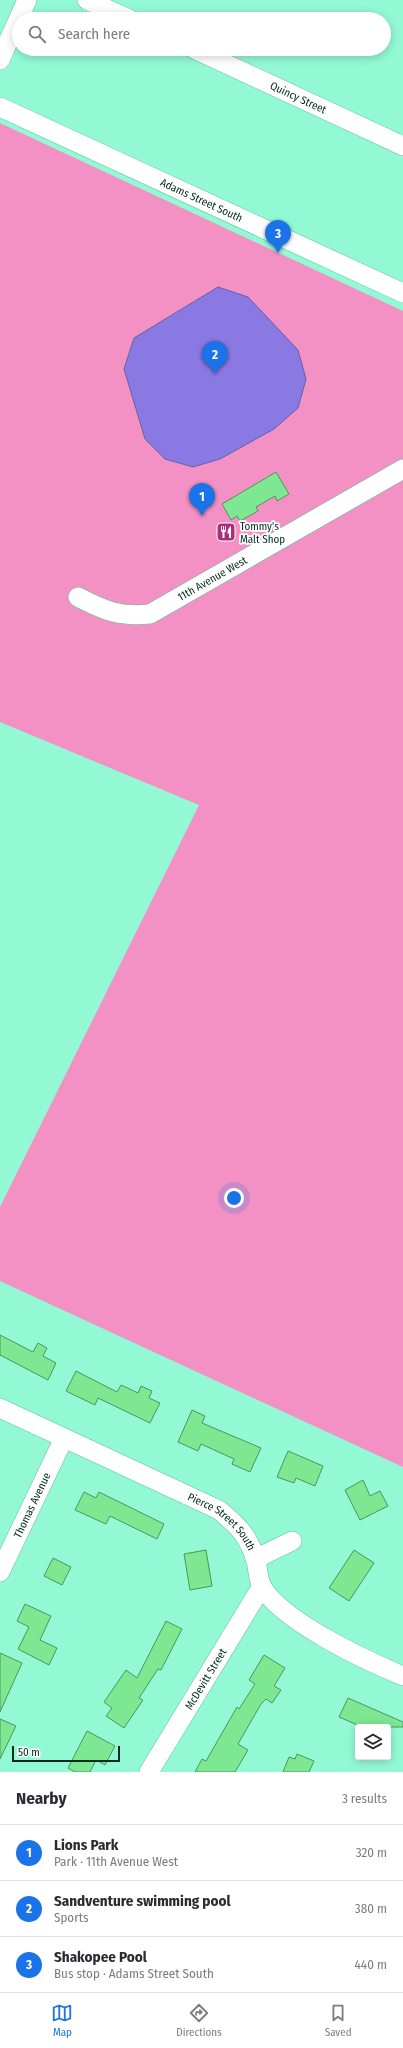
<!DOCTYPE html>
<html lang="en">
<head>
<meta charset="utf-8">
<style>
  :root { --surface:#fff; --page:#f2f2f3; --text:#2b2b33; --muted:#7c7c81; --line:#e1e1e2; --accent:#1a73e8 }
  body { margin:0; font-family:"Fira Sans Condensed",sans-serif; background:var(--page); color:var(--text) }
  .controls { position:absolute; right:12px; bottom:12px; display:grid; overflow:hidden; border-radius:4px; box-shadow:0 2px 10px #0003 }
  .controls button { width:36px; height:36px; display:grid; place-items:center; padding:0; border:0; border-bottom:1px solid var(--line); background:var(--surface); color:var(--text); font:20px sans-serif }
  .scale { position:absolute; left:12px; bottom:10px; width:108px; box-sizing:border-box; padding-left:4px; border:2px solid #002c1f; border-top:0; font-size:11px; line-height:14px; white-space:nowrap; color:#002c1f; -webkit-text-stroke:3px #fff; paint-order:stroke }
  .you { position:absolute; left:234px; top:1198px; width:14px; height:14px; margin:-10px; border:3px solid #fff; border-radius:50%; background:#1a73e8; box-shadow:0 0 0 6px #1a73e833 }
  .badge { display:grid; place-items:center; width:26px; height:26px; border-radius:50%; background:var(--accent); color:#fff; font-size:13px; font-weight:700 }
  .pin { position:absolute; translate:-50% -33px; filter:drop-shadow(0 1px 2px #0008) }
  .pin::after { content:''; position:absolute; top:21px; width:14px; height:12px; background:inherit; clip-path:polygon(0 0,100% 0,50% 100%) }
  .list { margin:0; padding:0; list-style:none }
  h2 { display:flex; justify-content:space-between; align-items:center; height:52px; margin:0; padding:0 16px; font-size:17px }
  h2 small { font-size:13px; font-weight:400; color:var(--muted) }
  .list li { display:grid; grid-template-columns:26px 1fr auto; gap:12px; align-items:center; box-sizing:border-box; height:56px; padding:0 16px; border-top:1px solid var(--line) }
  .list b { display:block; font-size:15px; white-space:nowrap }
  .list p { margin:0; font-size:13px; white-space:nowrap; color:var(--muted) }
  .list em { font-size:13px; font-style:normal; color:var(--muted) }
  .icon { flex:none; width:22px; height:22px; fill:none; stroke:currentColor; stroke-width:2; stroke-linecap:round; stroke-linejoin:round }
  .map { position:relative; flex:none; width:403px; height:1772px; overflow:hidden }
  .search { position:absolute; background:var(--surface); box-shadow:0 2px 10px #0003; left:12px; right:12px; top:12px; height:44px; display:flex; align-items:center; gap:10px; box-sizing:border-box; padding:0 14px; border-radius:22px; color:var(--muted); font-size:15px }
  .sheet { height:220px; background:var(--surface) }
  nav { display:flex; justify-content:space-around; align-items:center; box-sizing:border-box; height:56px; border-top:1px solid var(--line); background:var(--surface); font-size:11px; color:var(--muted) }
  nav a { display:grid; justify-items:center; gap:2px }
  nav .on { color:var(--accent) }
  .map>svg:first-child { display:block }
  .green { fill:#f491c4 }
  .water { fill:#8a79e3; stroke:#6162a8 }
  .building { fill:#7de791; stroke:#50945d }
  .lines { fill:none; stroke-linecap:round; stroke-linejoin:round }
  .minor-casing { stroke:#5cc29f; stroke-width:20 }
  .minor { stroke:#fff; stroke-width:19 }
  .labels { text-anchor:middle; dominant-baseline:central; stroke-width:3.5; stroke-linejoin:round; paint-order:stroke }
  .street-label { font-size:11px; fill:#002c1f; stroke:#fff }
  .poi-label { font-size:11px; fill:#002c1f; stroke:#fff; text-anchor:start }
</style>
</head>
<body>
<div class="map">
<svg width="403" height="1772" viewBox="0 0 403 1772">
  <rect width="100%" height="100%" fill="#93f9d4"/>
  <path class="green" d="M0,123L403,311V1467L0,1281V1207L199,805L0,722Z"/>
  <path class="water" d="M218,287L248,297L298,350L306,379L298,408L274,429L220,459L193,467L165,459L145,439L124,369L134,338Z"/>
  <path class="building" d="M276,472L289,494L277,501L275,496L256,507L258,511L240,521L237,516L231,520L222,504Z
    M0,1335L33,1352L38,1343L47,1348L43,1356L56,1363L48,1380L0,1355Z
    M76,1371L117,1392L121,1385L138,1393L141,1386L152,1391L149,1398L160,1403L150,1423L98,1398L95,1405L66,1391Z
    M192,1410L205,1416L202,1423L261,1448L250,1472L232,1464L234,1459L201,1444L198,1451L178,1442Z
    M288,1451L323,1466L315,1486L296,1478L294,1483L277,1477Z
    M363,1480L370,1496L380,1491L388,1506L360,1520L345,1490Z
    M84,1492L96,1498L99,1492L164,1524L157,1539L110,1516L106,1524L75,1510Z
    M206,1550L212,1586L190,1590L184,1554Z
    M354,1550L374,1563L349,1601L329,1588Z
    M53,1558L71,1567L62,1585L44,1576Z
    M25,1604L51,1616L40,1640L57,1648L49,1665L18,1649L29,1627L17,1621Z
    M166,1621L182,1629L161,1670L158,1669L139,1698L143,1700L124,1728L106,1716L112,1708L104,1702L126,1670L137,1678Z
    M0,1653L22,1663L0,1712Z
    M264,1655L285,1668L274,1686L281,1690L272,1703L266,1699L261,1704L238,1744L248,1750L235,1772H195L202,1759L206,1761L237,1707L239,1709L255,1684L249,1680Z
    M348,1698L403,1722V1727H362L339,1717Z
    M0,1719L16,1726L0,1759Z
    M87,1731L115,1746L105,1765L96,1760L90,1772H75L68,1768Z
    M297,1754L314,1761L309,1772H283L289,1757L295,1759Z"/>
  <g class="lines">
    <g class="minor-casing">
      <g id="minor">
        <path d="M87,0L129,19"/>
        <path id="s1" d="M194,49L403,146"/>
        <path d="M0,60L27,0"/>
        <path id="s2" d="M0,107L403,293"/>
        <path id="s3" d="M78,597C105,611 119,617 150,614L403,469"/>
        <path id="s4" d="M0,1408L219,1510C238,1526 248,1535 256,1560C258,1569 258,1580 262,1587C283,1622 365,1660 403,1676"/>
        <path d="M255,1559L292,1541"/>
        <path id="s5" d="M0,1572L64,1438"/>
        <path id="s6" d="M149,1772L262,1586"/>
      </g>
    </g>
    <use href="#minor" class="minor"/>
  </g>
  <defs>
    <g id="restaurant-square" transform="scale(1)"><rect x="-9" y="-9" width="18" height="18" rx="4" fill="#ad2d7a" stroke="#fff"/><path d="M-5-6h1v4h1v-4h1v4h1v-4h1v5L-1.5 .5V6h-2V.5L-5-1ZM5-6V6H3V1.5H1.5Q1.5-4 5-6Z" fill="#fff"/></g>
  </defs>
  <g fill-rule="evenodd">
    <use href="#restaurant-square" x="226" y="532"/>
  </g>
  <g class="labels">
    <g class="street-label">
      <text stroke="none"><textPath href="#s1" startOffset="115">Quincy Street</textPath></text>
      <text stroke="none"><textPath href="#s2" startOffset="222">Adams Street South</textPath></text>
      <text stroke="none"><textPath href="#s3" startOffset="147">11th Avenue West</textPath></text>
      <text stroke="none"><textPath href="#s5" startOffset="74">Thomas Avenue</textPath></text>
      <text stroke="none"><textPath href="#s4" startOffset="251">Pierce Street South</textPath></text>
      <text stroke="none"><textPath href="#s6" startOffset="109">McDevitt Street</textPath></text>
    </g>
    <g class="poi-label">
      <text x="240" y="526">Tommy's<tspan x="240" dy="13">Malt Shop</tspan></text>
    </g>
  </g>
</svg>
<div class="controls">
<button><svg class="icon" aria-label="layers" viewBox="0 0 24 24"><path d="M12 4l9 5-9 5-9-5zM3 14l9 5 9-5"/></svg></button>
</div>
<div class="scale">50 m</div>
<div class="you"></div>
<div class="pin badge" style="left:202px;top:516px">1</div>
<div class="pin badge" style="left:215px;top:374px">2</div>
<div class="pin badge" style="left:278px;top:253px">3</div>
<div class="search"><svg class="icon" aria-label="search" viewBox="0 0 24 24"><circle cx="10" cy="10" r="6"/><path d="M15 15l6 6"/></svg>Search here</div>
</div>
<section class="sheet">
<h2>Nearby<small>3 results</small></h2>
<ul class="list">
<li><span class="badge">1</span><div><b>Lions Park</b><p>Park · 11th Avenue West</p></div><em>320 m</em></li>
<li><span class="badge">2</span><div><b>Sandventure swimming pool</b><p>Sports</p></div><em>380 m</em></li>
<li><span class="badge">3</span><div><b>Shakopee Pool</b><p>Bus stop · Adams Street South</p></div><em>440 m</em></li>
</ul>
</section>
<nav>
<a class="on"><svg class="icon" aria-label="map" viewBox="0 0 24 24"><path d="M3 6l6-2 6 2 6-2v14l-6 2-6-2-6 2zM9 4v14M15 6v14"/></svg>Map</a>
<a><svg class="icon" aria-label="directions" viewBox="0 0 24 24"><path d="M12 3l9 9-9 9-9-9zM9 14v-3h6M13 9l2 2-2 2"/></svg>Directions</a>
<a><svg class="icon" aria-label="saved" viewBox="0 0 24 24"><path d="M7 4h10v16l-5-4-5 4z"/></svg>Saved</a>
</nav>
</body>
</html>
